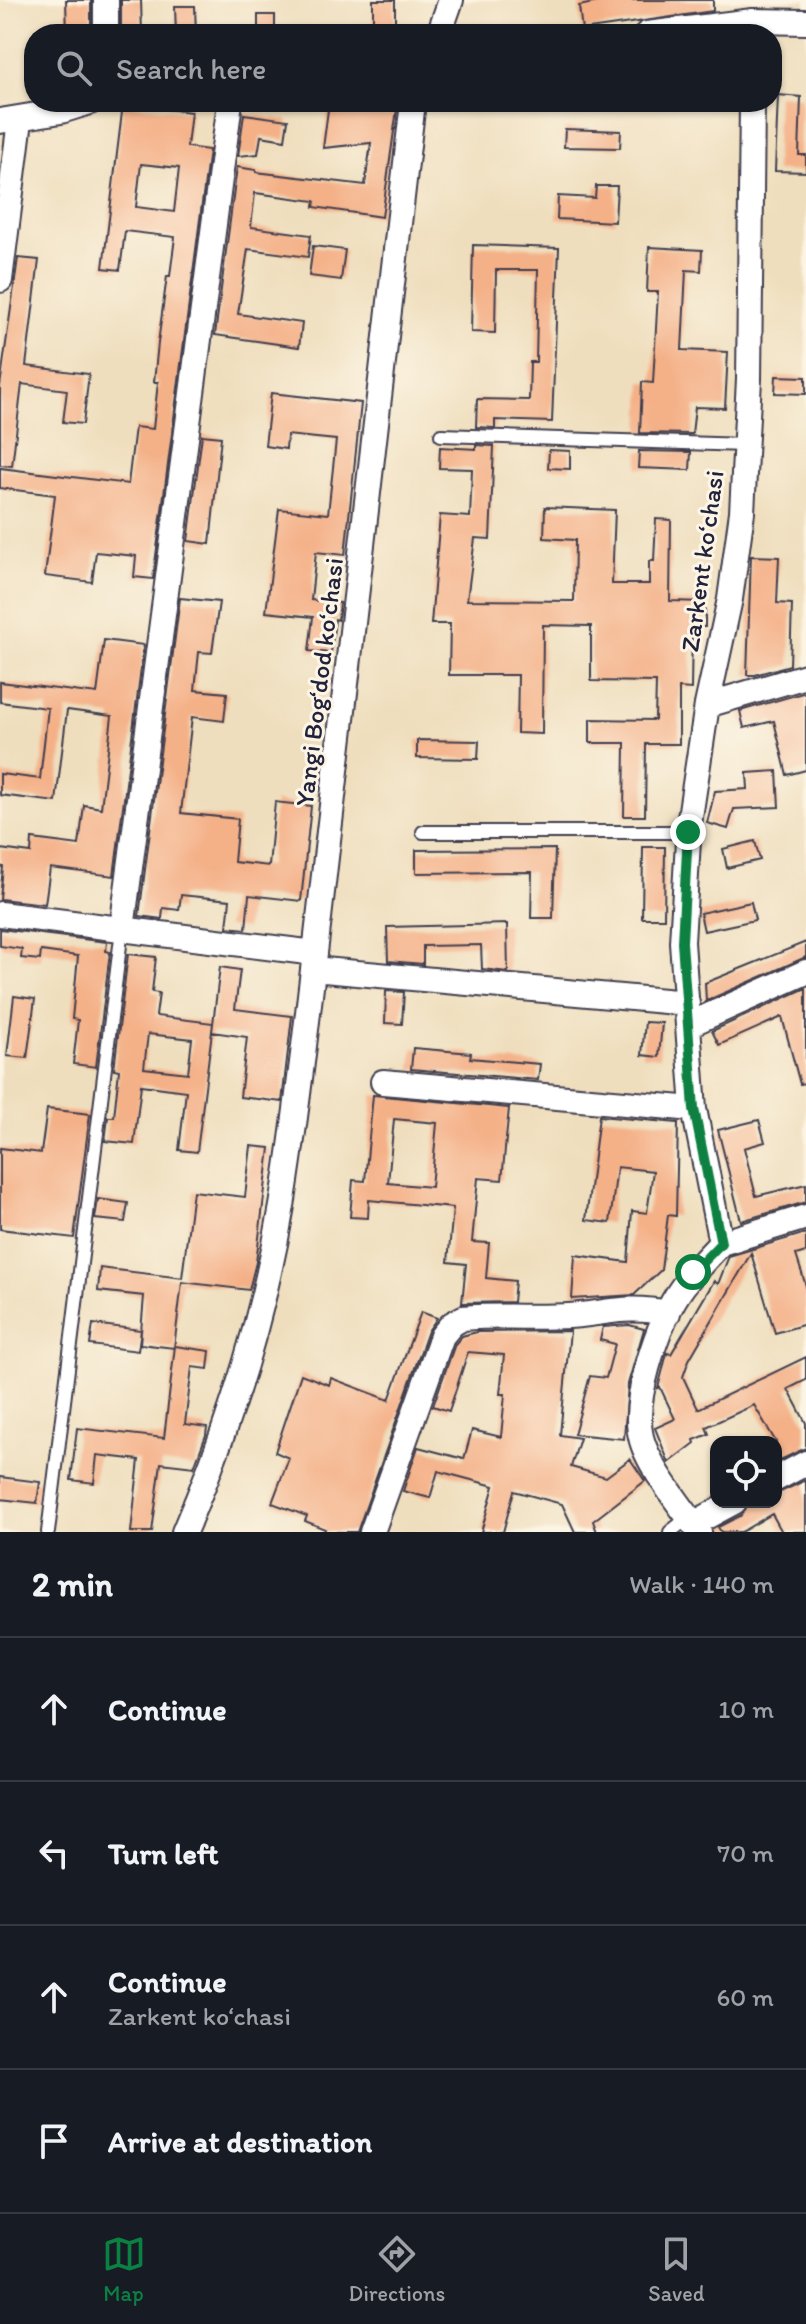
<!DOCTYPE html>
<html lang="en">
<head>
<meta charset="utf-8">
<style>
  :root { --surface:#171b24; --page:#242831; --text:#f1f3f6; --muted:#9ea1a6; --line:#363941; --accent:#0b8043 }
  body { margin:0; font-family:Itim,sans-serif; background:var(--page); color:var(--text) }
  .controls { position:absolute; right:24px; bottom:24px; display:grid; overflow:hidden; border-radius:16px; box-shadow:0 2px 6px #0004 }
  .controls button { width:72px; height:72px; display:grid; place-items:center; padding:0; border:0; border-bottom:2px solid var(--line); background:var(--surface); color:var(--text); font:40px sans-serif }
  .stop { position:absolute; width:24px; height:24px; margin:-18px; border:6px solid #0b8043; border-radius:50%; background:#fff }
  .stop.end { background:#0b8043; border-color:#fff; box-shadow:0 2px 8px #0008 }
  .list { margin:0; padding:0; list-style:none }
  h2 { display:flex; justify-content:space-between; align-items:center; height:104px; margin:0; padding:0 32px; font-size:34px }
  h2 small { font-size:26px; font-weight:400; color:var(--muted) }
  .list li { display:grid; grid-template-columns:52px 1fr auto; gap:24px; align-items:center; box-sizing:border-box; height:144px; padding:0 32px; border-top:2px solid var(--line) }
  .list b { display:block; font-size:30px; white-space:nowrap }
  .list p { margin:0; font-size:26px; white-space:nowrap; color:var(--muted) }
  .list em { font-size:26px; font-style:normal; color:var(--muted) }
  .icon { flex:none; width:44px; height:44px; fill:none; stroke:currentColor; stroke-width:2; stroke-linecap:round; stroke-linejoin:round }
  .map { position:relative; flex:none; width:806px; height:1532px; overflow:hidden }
  .search { position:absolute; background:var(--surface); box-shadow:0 2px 6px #0004; left:24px; right:24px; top:24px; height:88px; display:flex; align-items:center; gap:20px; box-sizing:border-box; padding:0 28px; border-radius:32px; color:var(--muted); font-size:30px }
  .sheet { height:680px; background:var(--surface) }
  nav { display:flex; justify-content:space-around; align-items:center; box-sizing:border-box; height:112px; border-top:2px solid var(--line); background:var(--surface); font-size:22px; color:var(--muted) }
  nav a { display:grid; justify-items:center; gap:4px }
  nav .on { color:var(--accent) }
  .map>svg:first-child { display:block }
  .building { fill:#f4b188; fill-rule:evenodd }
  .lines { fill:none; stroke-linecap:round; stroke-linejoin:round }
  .service-casing { stroke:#413e4e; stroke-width:16 }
  .minor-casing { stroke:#413e4e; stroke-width:28 }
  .service { stroke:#fff; stroke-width:12 }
  .minor { stroke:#fff; stroke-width:24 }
  .route { stroke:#0b8043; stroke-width:10 }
  .labels { text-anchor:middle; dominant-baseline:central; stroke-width:6; stroke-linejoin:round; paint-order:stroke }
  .street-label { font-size:26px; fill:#22223b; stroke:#fcf5e5 }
</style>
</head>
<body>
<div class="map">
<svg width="806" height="1532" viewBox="0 0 806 1532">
  <rect width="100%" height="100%" fill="#fcf5e5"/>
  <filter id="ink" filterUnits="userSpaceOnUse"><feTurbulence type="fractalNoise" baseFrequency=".0125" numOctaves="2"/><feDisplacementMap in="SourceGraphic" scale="16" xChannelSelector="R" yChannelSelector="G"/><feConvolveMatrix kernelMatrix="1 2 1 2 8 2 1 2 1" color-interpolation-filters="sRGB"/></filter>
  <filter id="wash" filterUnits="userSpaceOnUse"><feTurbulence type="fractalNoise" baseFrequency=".006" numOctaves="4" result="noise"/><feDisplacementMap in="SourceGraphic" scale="32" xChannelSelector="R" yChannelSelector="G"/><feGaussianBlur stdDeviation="1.8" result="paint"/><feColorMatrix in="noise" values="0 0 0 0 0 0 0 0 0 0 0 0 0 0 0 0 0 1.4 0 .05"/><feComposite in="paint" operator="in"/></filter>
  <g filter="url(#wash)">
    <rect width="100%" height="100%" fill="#efdebd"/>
    <g id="blocks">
      <path class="building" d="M66,0H91V34H67Z
        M121,0H141L142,34H121Z
        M373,0H395V34H373Z
        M607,0H713V11L582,30L579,6Z
        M175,6H195L196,34H176Z
        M258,15H275V34H258Z
        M778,95L801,97L799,155H806V172L775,171Z
        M329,102H398L382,217L314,207L315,201L255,193L251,227L311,235L308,257L248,249L238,314L302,323L299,347L215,335L237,167L256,170V172L365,185L371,143L323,148Z
        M123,104L191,112L187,147L209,150L153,579L134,577L136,556L96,552L92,582L45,576L55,495L0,488V468L128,484L135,427L153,429L158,382H154L158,343L167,276H170L175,237L125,231L120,270L103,268ZM141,164L179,168L174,212L136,207Z
        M244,114L288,120L285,140L261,136L258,154L238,156Z
        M565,129L621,131L620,148L564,147Z
        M596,186H617L615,222L557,219L558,196L595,198Z
        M473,245L559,248L552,422L495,420V428L476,427L477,399L529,400L530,362H536L538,270H496L495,333L471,332Z
        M313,246L345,250L341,280L309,276Z
        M649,247L702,250L701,271L686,270L682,350L728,352L725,408L695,407L692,434L640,433L642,382L653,383L658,292H647Z
        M18,258L39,260L26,366L89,374L83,424L63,422L67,390L22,384L12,466L0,465V386Z
        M776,376L806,377V394L775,393Z
        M271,393L361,403L345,555L316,552L311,600L340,603L338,620L335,619L331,653L309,651L313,617L266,612L279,509L328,514L336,440L287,435L286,449L265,446Z
        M202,435L221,437L210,544L188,541Z
        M476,445L494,446L490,539L475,538L467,600L574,601L575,540L544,538L545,507L615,510L612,584H649V561H654L656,519L671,520L670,601L705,602V627H692L691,689L679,688V744H646L645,816H624L625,743H590V719L655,720L656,682L591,681V626L543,625L542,734L517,733L518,675H449L450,624H431L440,515L470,517L472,469L439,468L440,447L476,449Z
        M549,450L570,451V469L548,468Z
        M639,451L691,452L690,470L638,468Z
        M751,556L779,557L777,603L792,604L790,665L755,675H747Z
        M180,598L219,602L212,653L199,652L195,690L227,693L224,721L192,717L181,813L238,819L234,862L269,866L275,802L311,806L301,901L249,895L246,929L227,927L230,900L181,895L179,910L163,908L162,919L139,916Z
        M104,640L144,645L114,876L50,868L45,904L0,899L3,867L0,866V849L31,853L32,839L79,845L84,805L101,808L112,716L67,710L56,802L0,795V774L40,779L48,708L0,702V682L97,694Z
        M806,692V770L787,775L774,721L744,728L740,711Z
        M417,740L479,741L478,759L417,758Z
        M777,771L779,807L734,809L728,829L707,823L715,791L748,789L747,773Z
        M755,841L760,860L727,868L723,849Z
        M643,847H665L664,918H642Z
        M555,849L553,918H531L532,872L416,873V850Z
        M751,902L755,920L704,931L700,913Z
        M507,924L508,972L482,969L481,945L423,946V964L388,961L387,927Z
        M0,929L107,942L106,951L110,952L96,1067L73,1064L78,1020L72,1019L78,956L41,951L40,960L21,958L22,949L0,946Z
        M806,942V957L706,1001L705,983Z
        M128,954L156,957L152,992L159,993L156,1016L213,1023L197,1152L179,1150L186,1091L141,1085L134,1144L105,1141L108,1117H114L119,1070L114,1069ZM148,1034L192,1039L188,1073L144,1068Z
        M220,967L240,970L235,1009L292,1016L282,1102L240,1097L247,1037L212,1032Z
        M806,988V1083L800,1084L782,1017L719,1045L712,1031Z
        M386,991L404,992L402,1024L385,1023Z
        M14,996L35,999L27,1058L7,1056Z
        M645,1022L662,1023L659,1057L642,1055Z
        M413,1048L471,1053L470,1058L540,1064L538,1080L411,1069Z
        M373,1095L509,1108L502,1180L478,1178L472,1242L489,1243L486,1278L515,1281L513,1302L462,1303L466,1264L448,1262L453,1208L369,1200L368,1218L350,1217L353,1180L365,1181ZM394,1119L437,1123L431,1187L388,1183Z
        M47,1109L90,1114L74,1238L0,1229V1148L41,1153Z
        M599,1116L678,1123L676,1216L668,1215L661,1270L634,1295L572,1299L575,1255L628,1262L632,1211L647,1213L653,1171L617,1167L610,1223L586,1220Z
        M759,1120L765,1142L744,1148L756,1196L806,1184V1202L741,1221L718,1130Z
        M251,1146L270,1148L256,1262L249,1290L182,1282L174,1348L140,1344L144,1296L98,1291L100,1268L182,1278L193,1191L245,1197Z
        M98,1199L128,1203L125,1222L95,1219Z
        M806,1233V1252L796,1255L806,1286V1324L775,1333L751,1253L689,1360L683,1377L698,1409L806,1357V1380L788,1389L806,1423V1448L776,1462V1442L754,1405L706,1427L709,1434L694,1440L695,1443L669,1463L655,1428L675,1419L660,1387L658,1388L667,1353L671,1354L714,1281L718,1284L729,1256Z
        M421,1312L437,1318L428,1331L357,1532H324L325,1529L305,1521L307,1516L272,1503L289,1458L275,1452L301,1374L329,1385L331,1378L389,1400Z
        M93,1324L141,1330L138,1351L90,1345Z
        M629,1325L644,1329L628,1384L624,1439L574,1434L590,1376L606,1378L615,1344L600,1340L603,1327Z
        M570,1331L560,1435L580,1438L571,1467L606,1477L630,1459L645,1481L593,1521L597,1532H575L562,1504L514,1491L503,1532H481L494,1486L438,1471L430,1498L403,1491L418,1447L464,1459L472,1430L501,1437L505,1394H500L504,1355L468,1352L449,1411L433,1406L455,1344L462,1336L477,1332Z
        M175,1346L210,1351L208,1369L192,1367L185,1424L207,1427L206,1435L194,1467L161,1463L152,1532H131L139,1460L97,1455L94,1483L71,1480L77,1428L164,1438Z
        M0,1477L40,1482L37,1503L0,1499Z
        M806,1480V1532H782L772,1514L741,1532H721L718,1527L742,1515L749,1502H776V1494Z"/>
    </g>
  </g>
  <g filter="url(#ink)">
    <use href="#blocks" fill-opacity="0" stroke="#413e4e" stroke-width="2"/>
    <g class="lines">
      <g class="service-casing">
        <path id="service" d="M441,435L745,445
          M423,832H688
          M48,1532L122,929
          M670,1532L689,1517"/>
      </g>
      <g class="minor-casing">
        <path id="minor" d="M106,34V0
          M439,34L451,0
          M647,34L753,21L806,22
          M0,121L61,111L90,102
          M0,280L20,120
          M707,705L806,676
          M0,914L315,953L413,102
          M122,929L230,102
          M313,969L687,1003
          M688,1025L806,972
          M383,1082L694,1109
          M721,1243L806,1217
          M776,1479L806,1463
          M693,1524L734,1502
          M184,1532C229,1428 263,1318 282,1206C296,1122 305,1037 315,953
          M372,1532L442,1336L452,1324L463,1318C498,1315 534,1318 569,1316C609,1313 626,1305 668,1313
          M699,1532C682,1507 647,1465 641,1437C632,1402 656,1331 674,1300C687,1278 704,1261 721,1243L694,1109L682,942L689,824L707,705L730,599L742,512L749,379L752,102"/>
      </g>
      <use href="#service" class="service"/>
      <use href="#minor" class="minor"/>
    </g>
  </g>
  <g class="lines" filter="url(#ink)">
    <path class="route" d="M688,832L682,942L694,1109L721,1243L693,1272"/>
  </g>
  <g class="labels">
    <g class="street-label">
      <text transform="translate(702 561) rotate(-82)">Zarkent koʻchasi</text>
      <text transform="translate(319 682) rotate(-83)">Yangi Bogʻdod koʻchasi</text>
    </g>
  </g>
</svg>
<div class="controls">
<button><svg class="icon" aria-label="locate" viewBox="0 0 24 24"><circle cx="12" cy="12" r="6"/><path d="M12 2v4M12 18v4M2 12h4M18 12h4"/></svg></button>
</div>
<div class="stop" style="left:693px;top:1272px"></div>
<div class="stop end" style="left:688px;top:832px"></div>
<div class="search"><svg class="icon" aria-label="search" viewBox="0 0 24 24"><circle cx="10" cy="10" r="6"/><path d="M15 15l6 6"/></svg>Search here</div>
</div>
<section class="sheet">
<h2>2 min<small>Walk · 140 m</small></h2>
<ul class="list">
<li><svg class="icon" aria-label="ahead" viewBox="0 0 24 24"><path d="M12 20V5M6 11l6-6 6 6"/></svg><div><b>Continue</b></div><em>10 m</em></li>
<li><svg class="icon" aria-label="left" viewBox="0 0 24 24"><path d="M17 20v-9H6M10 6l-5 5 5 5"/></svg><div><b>Turn left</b></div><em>70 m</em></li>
<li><svg class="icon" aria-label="ahead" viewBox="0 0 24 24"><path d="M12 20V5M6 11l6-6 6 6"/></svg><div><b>Continue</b><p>Zarkent koʻchasi</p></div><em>60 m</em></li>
<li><svg class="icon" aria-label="arrive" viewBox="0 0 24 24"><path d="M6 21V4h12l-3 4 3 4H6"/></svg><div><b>Arrive at destination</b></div></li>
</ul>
</section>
<nav>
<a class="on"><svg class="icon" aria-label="map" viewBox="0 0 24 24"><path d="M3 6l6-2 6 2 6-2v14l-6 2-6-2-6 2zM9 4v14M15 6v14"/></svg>Map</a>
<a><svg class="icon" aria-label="directions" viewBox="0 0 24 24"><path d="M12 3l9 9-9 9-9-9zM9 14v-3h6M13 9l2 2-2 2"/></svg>Directions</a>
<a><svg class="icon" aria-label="saved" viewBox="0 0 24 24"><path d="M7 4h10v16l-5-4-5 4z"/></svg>Saved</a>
</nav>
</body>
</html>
